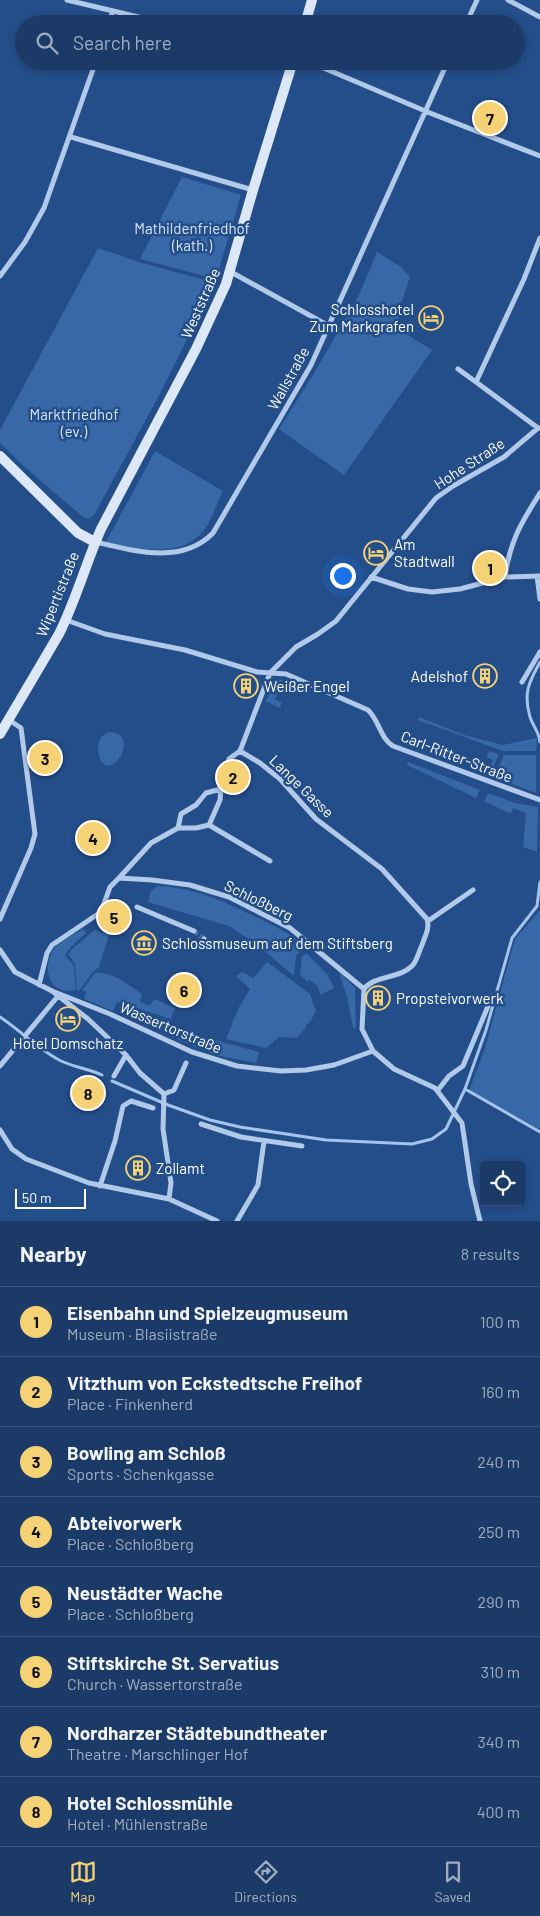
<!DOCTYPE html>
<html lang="en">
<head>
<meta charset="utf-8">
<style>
  :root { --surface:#1b3a68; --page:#24416e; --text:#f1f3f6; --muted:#a0adc0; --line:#39547c; --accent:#f5d275 }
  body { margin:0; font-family:Barlow,sans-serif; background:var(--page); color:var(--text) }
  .controls { position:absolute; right:15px; bottom:15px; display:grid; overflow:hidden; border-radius:5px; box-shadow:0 2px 8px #0003 }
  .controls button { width:45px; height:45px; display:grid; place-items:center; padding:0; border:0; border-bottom:1px solid var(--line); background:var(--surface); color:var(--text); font:25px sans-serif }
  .scale { position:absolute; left:15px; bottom:12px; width:71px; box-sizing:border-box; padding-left:5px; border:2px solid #fff; border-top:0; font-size:14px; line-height:18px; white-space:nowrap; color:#fff; -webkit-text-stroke:4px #244e8a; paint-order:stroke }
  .you { position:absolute; left:342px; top:575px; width:18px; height:18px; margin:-12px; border:4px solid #fff; border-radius:50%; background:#1a73e8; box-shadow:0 0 0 8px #1a73e833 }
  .badge { display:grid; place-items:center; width:32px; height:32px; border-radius:50%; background:var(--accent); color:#111; font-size:16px; font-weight:700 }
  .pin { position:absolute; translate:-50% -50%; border:2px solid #fff; box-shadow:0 1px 5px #0006 }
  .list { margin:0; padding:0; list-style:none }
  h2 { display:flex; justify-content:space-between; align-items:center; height:65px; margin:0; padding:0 20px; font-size:21px }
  h2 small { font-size:16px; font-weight:400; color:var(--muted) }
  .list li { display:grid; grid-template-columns:32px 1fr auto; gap:15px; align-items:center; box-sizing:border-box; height:70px; padding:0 20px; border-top:1px solid var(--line) }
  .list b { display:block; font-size:19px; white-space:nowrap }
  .list p { margin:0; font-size:16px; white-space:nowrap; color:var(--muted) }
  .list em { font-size:16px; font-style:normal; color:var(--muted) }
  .icon { flex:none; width:28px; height:28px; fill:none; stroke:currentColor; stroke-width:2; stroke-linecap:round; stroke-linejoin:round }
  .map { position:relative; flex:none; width:540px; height:1221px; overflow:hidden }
  .search { position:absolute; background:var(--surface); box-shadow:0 2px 8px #0003; left:15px; right:15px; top:15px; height:55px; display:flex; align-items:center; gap:12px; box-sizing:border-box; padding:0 18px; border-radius:28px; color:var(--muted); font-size:19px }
  .sheet { height:625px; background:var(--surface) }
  nav { display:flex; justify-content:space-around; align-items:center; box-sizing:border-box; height:70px; border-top:1px solid var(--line); background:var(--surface); font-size:14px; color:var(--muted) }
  nav a { display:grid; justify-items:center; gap:2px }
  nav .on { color:var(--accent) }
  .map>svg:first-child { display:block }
  .green { fill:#3868a7 }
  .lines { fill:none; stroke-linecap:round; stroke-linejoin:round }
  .stream { stroke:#a5c4eb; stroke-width:3 }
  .street-tunnel { stroke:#45699c; stroke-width:5; stroke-dasharray:5 2.5; stroke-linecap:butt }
  .street { stroke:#b1caea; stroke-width:5 }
  .secondary { stroke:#dce8f8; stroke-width:10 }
  .labels { text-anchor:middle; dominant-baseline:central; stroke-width:5; stroke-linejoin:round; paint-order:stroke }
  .park-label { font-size:15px; fill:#d6e4f8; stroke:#244e8a }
  .street-label { font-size:15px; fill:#fff; stroke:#244e8a }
  .poi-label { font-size:15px; fill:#fff; stroke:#244e8a; text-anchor:start }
</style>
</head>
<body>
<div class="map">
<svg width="540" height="1221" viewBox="0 0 540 1221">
  <rect width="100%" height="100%" fill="#244e8a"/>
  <path class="green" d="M182,177L241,195L216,279L140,259Z
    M98,248L139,262L215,283L156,401L94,515L88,519L83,517L28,470L0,443V430Z
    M377,252L401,267L410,277L400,306L398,329L432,350L344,475L279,429L313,375L359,295Z
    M155,451L223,491C217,503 212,519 204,530C181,560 137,548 106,542Z
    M277,679L283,680L275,699L282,703L279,708L266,701Z
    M419,717L464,735L503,745L537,738L536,751H503L418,720Z
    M108,732C144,732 109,787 99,756C97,750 98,742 101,737Z
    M489,751L498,754V756L490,776L480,773L482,768L489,770L493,760L487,757Z
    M504,755H536V793L494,777Z
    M408,762L480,790L476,798L407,765Z
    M488,793L515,803L538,807L537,852L523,847L526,813L513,808L511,814L484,801Z
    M158,886C195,888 223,901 256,917C274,926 291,933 305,947L296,955L294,976L256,944L229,926L148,902L151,891Z
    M540,910V1130L469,1091L485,1048L515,939Z
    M83,929L86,933L71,947L65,955L74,966L76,990C71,991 62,991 57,988C45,980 46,959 54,949C61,940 73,935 83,929Z
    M95,930L109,935L99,967L93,972L79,991H77L75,964L68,954L73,948Z
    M306,953L327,974L334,988L320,995L318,986L309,980L307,982L300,974L302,957Z
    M267,962L310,994L316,1011L310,1022L305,1026L306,1028L296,1038L279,1037L266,1048L226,1039L238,1009L250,989L236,976L242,972L253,978Z
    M339,972L355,988L356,1028H353L347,997Z
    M95,973C112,971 128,985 142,994L140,1002L150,1006L154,999L175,1008L171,1019L117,1002L113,1011L84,999L86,992L82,990Z
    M174,1025L197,1033L196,1035L259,1052L256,1063L215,1055L170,1036Z"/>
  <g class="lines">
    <path class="stream" d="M540,662C529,682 523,693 530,717C533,726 539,732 540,742
      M0,1017C21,1031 38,1049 61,1061C74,1067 89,1069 102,1075
      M112,1081L168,1105L210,1120L240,1127L326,1140L412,1144L432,1139L446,1129L465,1089L486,1030L512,938L537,906L540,882
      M465,1089L540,1132"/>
    <path class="street-tunnel" d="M194,931L204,939"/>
    <path class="street" d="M67,0L168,24
      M508,0L540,17
      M108,24L113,11
      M466,24L477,0
      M307,61L430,113L540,156
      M71,137L253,190
      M231,272L329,326
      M0,276L25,242L44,208L96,61
      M458,369L476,382
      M538,428L476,382L524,279L540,238
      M96,542C134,551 182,565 213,533L311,365L448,61
      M537,576L540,599
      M371,577L408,589L432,592L460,589L505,577L540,576
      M505,577C510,541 521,523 540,493
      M66,620L105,634L185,650L257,672L286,674L368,710C379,720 380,738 393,746L540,800
      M270,673L296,647L318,634L336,621L436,498L453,486L504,457L538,428H540
      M522,682L540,652
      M240,751L260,763L280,779L316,819L382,869L427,919C430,928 425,936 422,945C419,951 417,961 412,966C399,979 375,975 364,989
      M240,751L270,673
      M209,825L270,861
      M178,828H196L209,825L220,800L221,789
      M119,878L152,880L190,885L229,897L290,928L364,989
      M137,907L194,931
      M0,919L31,848L35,834L21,728L9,720
      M428,921L473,890
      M204,939L205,940
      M0,950L15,972L52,991L88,1019L126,1055L140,1073L164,1094
      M39,985L47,953L52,945L101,912L110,887L119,878L151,843L178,828L181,814L196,805L206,793L221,789L229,759L240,751
      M364,989L362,1029L373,1051L394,1069L435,1088L462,1123L471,1184L480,1221
      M52,991L110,1014L192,1052L237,1066L281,1071L306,1070L334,1065L373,1051
      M0,1066L58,996
      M114,1076L126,1055
      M438,1090L449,1076L463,1066L491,999
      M164,1094L163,1129L171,1183L169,1199
      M164,1094L174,1090L186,1063
      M201,1124L241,1137L302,1146
      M0,1130L12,1149L26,1159L89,1183L169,1199L217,1221
      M100,1186L115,1141L123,1106L131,1101L153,1108
      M237,1221L258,1185L264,1141"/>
    <path class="secondary" d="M305,24L312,0
      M0,456L78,533L95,542
      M0,734L59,634C76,600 86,563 101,529L196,349L226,284L253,190L293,61"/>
  </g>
  <defs>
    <g id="hotel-ring" transform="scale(1.25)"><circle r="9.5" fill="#244e8a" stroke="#f5d275" stroke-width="1.5"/><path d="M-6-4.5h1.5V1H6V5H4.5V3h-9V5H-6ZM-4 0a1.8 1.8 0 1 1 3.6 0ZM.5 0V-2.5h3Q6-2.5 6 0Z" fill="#f5d275"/></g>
    <g id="building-ring" transform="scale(1.25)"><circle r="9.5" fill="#244e8a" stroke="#f5d275" stroke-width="1.5"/><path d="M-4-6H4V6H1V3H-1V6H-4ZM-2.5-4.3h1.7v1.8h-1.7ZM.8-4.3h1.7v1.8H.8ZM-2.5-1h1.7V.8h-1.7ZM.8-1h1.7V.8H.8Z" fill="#f5d275"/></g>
    <g id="museum-ring" transform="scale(1.25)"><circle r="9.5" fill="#244e8a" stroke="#f5d275" stroke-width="1.5"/><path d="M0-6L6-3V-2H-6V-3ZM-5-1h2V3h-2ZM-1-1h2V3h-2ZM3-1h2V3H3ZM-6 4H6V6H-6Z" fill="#f5d275"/></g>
  </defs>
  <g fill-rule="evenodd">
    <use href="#hotel-ring" x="431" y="318"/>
    <use href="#hotel-ring" x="376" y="553"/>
    <use href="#building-ring" x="485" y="676"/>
    <use href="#building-ring" x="246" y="686"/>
    <use href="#museum-ring" x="144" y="943"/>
    <use href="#building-ring" x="378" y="998"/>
    <use href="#hotel-ring" x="68" y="1019"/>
    <use href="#building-ring" x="138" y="1168"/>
  </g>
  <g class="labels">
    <g class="park-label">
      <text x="192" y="228">Mathildenfriedhof<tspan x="192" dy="17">(kath.)</tspan></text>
      <text x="74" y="414">Marktfriedhof<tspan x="74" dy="17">(ev.)</tspan></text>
    </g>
    <g class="street-label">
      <text transform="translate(200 303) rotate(-66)">Weststraße</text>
      <text transform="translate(288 378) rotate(-61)">Wallstraße</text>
      <text transform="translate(469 463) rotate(-33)">Hohe Straße</text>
      <text transform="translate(57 594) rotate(-68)">Wipertistraße</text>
      <text transform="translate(457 756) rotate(21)">Carl-Ritter-Straße</text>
      <text transform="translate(302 786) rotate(44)">Lange Gasse</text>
      <text transform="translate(259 900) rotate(26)">Schloßberg</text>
      <text transform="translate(171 1027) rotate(23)">Wassertorstraße</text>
    </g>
    <g class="poi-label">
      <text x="414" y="309" text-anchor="end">Schlosshotel<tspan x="414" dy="17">Zum Markgrafen</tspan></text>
      <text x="394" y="544">Am<tspan x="394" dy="17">Stadtwall</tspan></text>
      <text x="468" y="676" text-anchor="end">Adelshof</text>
      <text x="264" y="686">Weißer Engel</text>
      <text x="162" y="943">Schlossmuseum auf dem Stiftsberg</text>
      <text x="396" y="998">Propsteivorwerk</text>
      <text x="68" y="1043" text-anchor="middle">Hotel Domschatz</text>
      <text x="156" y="1168">Zollamt</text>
    </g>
  </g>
</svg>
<div class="controls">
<button><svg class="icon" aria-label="locate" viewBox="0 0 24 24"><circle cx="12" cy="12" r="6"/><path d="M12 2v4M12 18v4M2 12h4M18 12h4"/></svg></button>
</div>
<div class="scale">50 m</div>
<div class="you"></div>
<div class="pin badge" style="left:490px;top:568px">1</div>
<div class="pin badge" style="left:233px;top:777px">2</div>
<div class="pin badge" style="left:45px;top:758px">3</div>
<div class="pin badge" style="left:93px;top:838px">4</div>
<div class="pin badge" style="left:114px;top:917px">5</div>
<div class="pin badge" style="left:184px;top:990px">6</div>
<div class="pin badge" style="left:490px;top:118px">7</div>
<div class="pin badge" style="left:88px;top:1093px">8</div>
<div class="search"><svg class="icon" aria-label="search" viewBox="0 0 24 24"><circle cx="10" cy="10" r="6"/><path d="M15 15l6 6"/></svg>Search here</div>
</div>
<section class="sheet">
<h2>Nearby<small>8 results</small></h2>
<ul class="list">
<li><span class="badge">1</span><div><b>Eisenbahn und Spielzeugmuseum</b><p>Museum · Blasiistraße</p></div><em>100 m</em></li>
<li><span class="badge">2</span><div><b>Vitzthum von Eckstedtsche Freihof</b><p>Place · Finkenherd</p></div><em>160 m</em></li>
<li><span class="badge">3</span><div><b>Bowling am Schloß</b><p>Sports · Schenkgasse</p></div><em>240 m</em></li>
<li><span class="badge">4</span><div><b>Abteivorwerk</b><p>Place · Schloßberg</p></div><em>250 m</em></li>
<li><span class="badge">5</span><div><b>Neustädter Wache</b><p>Place · Schloßberg</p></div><em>290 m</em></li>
<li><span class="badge">6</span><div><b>Stiftskirche St. Servatius</b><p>Church · Wassertorstraße</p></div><em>310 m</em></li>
<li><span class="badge">7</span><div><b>Nordharzer Städtebundtheater</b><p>Theatre · Marschlinger Hof</p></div><em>340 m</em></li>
<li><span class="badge">8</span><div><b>Hotel Schlossmühle</b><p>Hotel · Mühlenstraße</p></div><em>400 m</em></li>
</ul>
</section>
<nav>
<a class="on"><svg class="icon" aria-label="map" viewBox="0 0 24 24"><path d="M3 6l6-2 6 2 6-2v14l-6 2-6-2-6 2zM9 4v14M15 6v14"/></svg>Map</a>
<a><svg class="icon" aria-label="directions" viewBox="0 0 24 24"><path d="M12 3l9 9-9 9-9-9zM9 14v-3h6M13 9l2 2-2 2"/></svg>Directions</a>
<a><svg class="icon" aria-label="saved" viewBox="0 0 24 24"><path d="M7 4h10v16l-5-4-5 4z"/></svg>Saved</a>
</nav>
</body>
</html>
